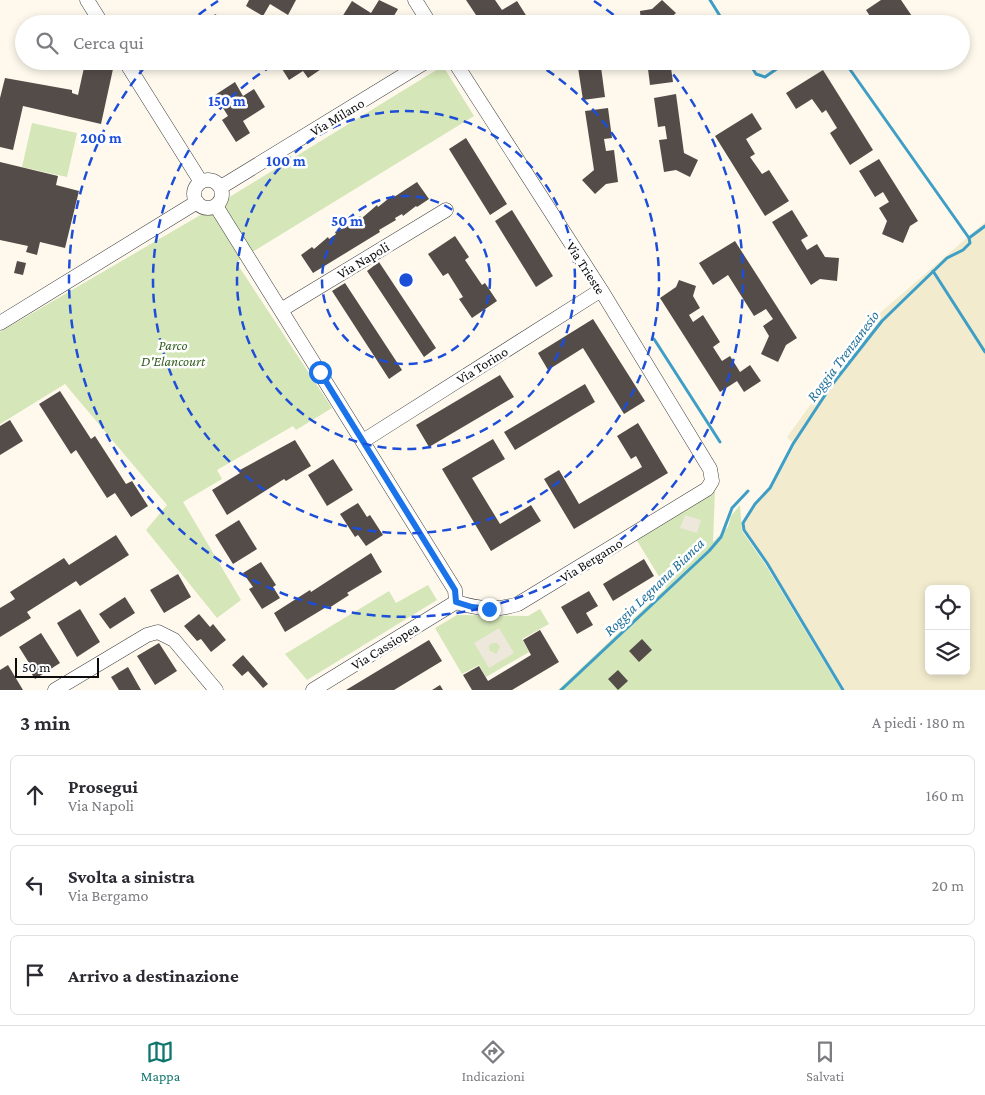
<!DOCTYPE html>
<html lang="it">
<head>
<meta charset="utf-8">
<style>
  :root { --surface:#fff; --page:#f2f2f3; --text:#2b2b33; --muted:#7c7c81; --line:#e1e1e2; --accent:#0f766e }
  body { margin:0; font-family:"Crimson Pro",serif; background:var(--page); color:var(--text) }
  .controls { position:absolute; right:15px; bottom:15px; display:grid; overflow:hidden; border-radius:8px; box-shadow:0 2px 8px #0003 }
  .controls button { width:45px; height:45px; display:grid; place-items:center; padding:0; border:0; border-bottom:1px solid var(--line); background:var(--surface); color:var(--text); font:25px sans-serif }
  .scale { position:absolute; left:15px; bottom:12px; width:84px; box-sizing:border-box; padding-left:5px; border:2px solid #0c0c0c; border-top:0; font-size:14px; line-height:18px; white-space:nowrap; color:#0c0c0c; -webkit-text-stroke:4px #fff; paint-order:stroke }
  .stop { position:absolute; width:15px; height:15px; margin:-11px; border:4px solid #1a73e8; border-radius:50%; background:#fff }
  .stop.end { background:#1a73e8; border-color:#fff; box-shadow:0 1px 5px #0008 }
  .list { margin:0; padding:0; list-style:none }
  h2 { display:flex; justify-content:space-between; align-items:center; height:65px; margin:0; padding:0 20px; font-size:21px }
  h2 small { font-size:16px; font-weight:400; color:var(--muted) }
  .list li { display:grid; grid-template-columns:32px 1fr auto; gap:15px; align-items:center; box-sizing:border-box; height:80px; margin:0 10px 10px; padding:0 10px; border:1px solid var(--line); border-radius:8px }
  .list b { display:block; font-size:19px; white-space:nowrap }
  .list p { margin:0; font-size:16px; white-space:nowrap; color:var(--muted) }
  .list em { font-size:16px; font-style:normal; color:var(--muted) }
  .icon { flex:none; width:28px; height:28px; fill:none; stroke:currentColor; stroke-width:2; stroke-linecap:round; stroke-linejoin:round }
  .map { position:relative; flex:none; width:985px; height:690px; overflow:hidden }
  .search { position:absolute; background:var(--surface); box-shadow:0 2px 8px #0003; left:15px; right:15px; top:15px; height:55px; display:flex; align-items:center; gap:12px; box-sizing:border-box; padding:0 18px; border-radius:28px; color:var(--muted); font-size:19px }
  .sheet { height:335px; background:var(--surface) }
  nav { display:flex; justify-content:space-around; align-items:center; box-sizing:border-box; height:70px; border-top:1px solid var(--line); background:var(--surface); font-size:14px; color:var(--muted) }
  nav a { display:grid; justify-items:center; gap:2px }
  nav .on { color:var(--accent) }
  .map>svg:first-child { display:block }
  .farmland { fill:#f2ebce; fill-rule:evenodd }
  .green { fill:#d5e6b8 }
  .plaza { fill:#ede7dc; fill-rule:evenodd }
  .lines { fill:none; stroke-linecap:round; stroke-linejoin:round }
  .stream { stroke:#3f9ec6; stroke-width:3 }
  .building { fill:#544c49 }
  .minor-casing { stroke:#3f3f3f; stroke-width:15 }
  .minor { stroke:#fff; stroke-width:14 }
  .route { stroke:#1a73e8; stroke-width:6 }
  .ring { fill:none; stroke:#1d4ed8; stroke-width:2.5; stroke-dasharray:9 6 }
  .labels { text-anchor:middle; dominant-baseline:central; stroke-width:5; stroke-linejoin:round; paint-order:stroke }
  .street-label { font-size:14px; fill:#0c0c0c; stroke:#fff }
  .park-label { font-size:14px; font-style:italic; fill:#346020; stroke:#fff }
  .water-label { font-size:15px; font-style:italic; fill:#1d6e97; stroke:#fff }
  .centre { fill:#1d4ed8; stroke:#fff; stroke-width:2.5 }
  .ring-label { font-size:15px; text-anchor:middle; font-weight:bold; fill:#1d4ed8; stroke:#fff; stroke-width:5; stroke-linejoin:round; paint-order:stroke }
</style>
</head>
<body>
<div class="map">
<svg width="985" height="690" viewBox="0 0 985 690">
  <rect width="100%" height="100%" fill="#fef9ec"/>
  <path class="farmland" d="M985,222V690H845L768,563L745,529L744,524L756,504L772,487L795,445L787,437L872,320ZM929,589H966V671H929Z"/>
  <path class="green" d="M443,66L474,116L236,262L332,408L296,430L293,426L217,470L222,479L183,502L241,600L217,618L146,530L167,505L65,384L0,424V332L197,217Z
    M32,123L77,133L67,177L22,167Z
    M715,491L713,542L728,527L731,516L740,505L742,531L765,564L841,690H558L666,588L636,539Z
    M428,585L437,600L307,680L285,654L389,591L396,603Z
    M540,609L549,624L522,639L529,652L486,677L479,665L462,674L435,628L457,615L528,616Z"/>
  <path class="plaza" d="M685,515L701,520L697,533L680,528Z
    M499,628L514,653L489,668L474,643ZM492,643H497L500,647L496,654L489,650V646Z"/>
  <g class="lines">
    <path class="stream" d="M710,0L725,24
      M748,61L756,74L765,77L788,61
      M844,61L969,238
      M969,238L985,226
      M933,271L985,352
      M654,339L720,442
      M561,690L709,551L721,537L732,508L748,491
      M843,690L767,563L744,530L743,523L755,504L770,488L793,444L831,386L882,321L947,258L963,250L970,243L969,238"/>
  </g>
  <path class="building" d="M249,0H296L288,15L270,4L263,16L246,6Z
    M379,0L398,9L389,24H350L342,17L352,1L371,13Z
    M466,0H495L502,10L517,1L529,20L524,24H482Z
    M662,0L676,13L664,24H641L640,11L652,9Z
    M881,0H901L916,22L897,24L895,20L890,24H875L866,10Z
    M215,14L231,24H209Z
    M187,17L199,24H183Z
    M569,17L583,24H566Z
    M277,61H333L308,78L303,71L289,80Z
    M577,61H593L594,68L601,67L605,97L583,100Z
    M647,61H670L673,82L650,85Z
    M85,63L113,69L101,124L23,106L13,150L0,147V98L5,78L72,90V93L78,95Z
    M823,70L873,150L850,165L830,133L837,128L826,110L822,113L812,99L796,109L786,93Z
    M235,82L243,96L254,89L265,107L243,121L250,133L236,142L222,120L228,116L215,95Z
    M676,94L684,153L698,160L690,177L676,170L664,172L659,140L667,139L665,126L658,127L654,98Z
    M608,108L612,138L604,139L606,151L614,150L618,182L606,184L595,194L582,180L594,170L585,111Z
    M752,113L762,129L746,139L755,154L750,157L762,174L769,170L789,201L765,216L715,136Z
    M466,138L507,204L490,215L449,149Z
    M879,159L918,221L910,226L903,243L882,234L887,221L879,208L889,202L883,192L875,197L859,171Z
    M0,162L58,176L56,185L79,191L65,248L40,242L37,255L26,252L28,246L0,240Z
    M417,182L429,199L417,207L416,206L403,216L402,214L395,218L396,220L379,230L380,232L313,273L301,255L312,247L314,249L328,237L329,239L336,234L335,232L352,224L351,222L360,216L362,218L377,205L378,207L393,195L394,197Z
    M512,210L553,276L536,287L495,221Z
    M792,210L808,236L801,240L807,250L817,244L825,257L839,258L837,281L820,279L811,285L772,222Z
    M455,236L469,257L465,260L482,285L485,283L497,301L472,318L459,299L463,297L448,273L443,276L428,254Z
    M735,241L797,338L786,345L778,362L761,354L769,336L763,326L773,319L766,309L754,316L728,275L713,285L699,263Z
    M17,261L26,263L23,275L14,273Z
    M379,262L436,348L424,357L367,271Z
    M679,280L696,286L693,296L700,308L689,315L693,322L703,315L720,342L713,347L722,361L730,356L740,372L750,365L761,381L744,392L737,381L720,392L660,298L676,287Z
    M345,283L402,370L389,379L332,291Z
    M593,319L645,401L624,414L583,348L548,370L538,353Z
    M500,375L514,397L429,447L416,425Z
    M585,384L595,402L515,450L504,432Z
    M60,391L91,439L95,436L126,484L132,481L148,506L131,517L115,493L107,498L76,450L71,454L39,404Z
    M10,420L23,441L0,455V426Z
    M638,423L668,473L574,529L544,479L559,470L579,504L642,467L636,456L631,459L617,436Z
    M493,439L505,459L472,478L500,524L531,505L541,521L491,551L442,469Z
    M295,440L311,466L286,481L284,479L227,515L212,490L240,473L238,471Z
    M333,459L353,490L327,506L308,475Z
    M358,503L367,517L370,515L383,535L366,546L358,535L355,537L340,514Z
    M239,520L257,549L233,564L215,535Z
    M116,535L129,555L80,586L76,581L27,612L31,618L0,637V608L15,599L10,592L64,558L69,565Z
    M371,553L382,572L347,593L349,595L329,608L328,606L285,632L274,613L310,590L311,592Z
    M644,559L654,576L613,601L603,584Z
    M261,562L276,585L273,587L280,598L262,609L249,589L253,587L243,573Z
    M178,574L191,597L164,613L150,590Z
    M589,591L598,606L586,613L593,625L577,634L561,607Z
    M125,597L135,613L110,629L99,614Z
    M80,609L100,642L77,657L57,623Z
    M199,614L210,627L213,624L226,640L211,652L201,639L197,641L184,626Z
    M540,630L559,662L512,690H472L463,675L479,666L488,681L531,655L523,640Z
    M41,633L60,663L35,679L26,665L29,663L19,647Z
    M642,639L652,650L639,662L629,651Z
    M429,640L442,661L394,690H346Z
    M159,643L177,671L155,685L137,656Z
    M243,655L268,684L263,688L248,671L242,676L232,665Z
    M8,665L23,690H0V670Z
    M128,667L141,690H119L111,677Z
    M618,670L628,681L618,690L608,679Z
    M440,685L443,690H432Z"/>
  <g class="lines">
    <g class="minor-casing">
      <path id="minor" d="M87,0L102,24
        M415,0L430,24
        M125,61L201,182
        M454,61L601,290L710,469L712,481L707,489L518,604C497,611 478,609 456,602
        M194 194a14 14 0 1 1 28 0a14 14 0 1 1-28 0Z
        M221,187L427,61
        M216,206L455,590L456,602
        M281,310L446,210
        M0,323L197,202
        M363,441L601,290
        M55,690L147,635L158,632L174,640L216,690
        M313,690L456,602"/>
    </g>
    <use href="#minor" class="minor"/>
  </g>
  <g class="lines">
    <path class="route" d="M320,372L455,590L456,602L472,607L489,609"/>
  </g>
  <g class="ring">
    <circle cx="406" cy="280" r="84"/>
    <circle cx="406" cy="280" r="169"/>
    <path d="M534 62A253 253 0 1 1 278 62"/>
    <path d="M187 24A337 337 0 0 1 218 1M594 1A337 337 0 0 1 625 24M664 63A337 337 0 1 1 148 63"/>
  </g>
  <g class="labels">
    <g class="street-label">
      <text transform="translate(337 117) rotate(-31)">Via Milano</text>
      <text transform="translate(363 260) rotate(-31)">Via Napoli</text>
      <text transform="translate(586 268) rotate(57)">Via Trieste</text>
      <text transform="translate(482 365) rotate(-32)">Via Torino</text>
      <text transform="translate(591 560) rotate(-32)">Via Bergamo</text>
      <text transform="translate(385 646) rotate(-32)">Via Cassiopea</text>
    </g>
    <g class="park-label">
      <text x="173" y="345">Parco<tspan x="173" dy="16">D'Elancourt</tspan></text>
    </g>
    <g class="water-label">
      <text transform="translate(843 356) rotate(-53)">Roggia Trenzanesio</text>
      <text transform="translate(654 587) rotate(-44)">Roggia Legnana Bianca</text>
    </g>
  </g>
  <circle cx="406" cy="280" r="8" class="centre"/>
  <g class="ring-label">
    <text x="227" y="106">150 m</text>
    <text x="101" y="143">200 m</text>
    <text x="286" y="166">100 m</text>
    <text x="347" y="226">50 m</text>
  </g>
</svg>
<div class="controls">
<button><svg class="icon" aria-label="locate" viewBox="0 0 24 24"><circle cx="12" cy="12" r="6"/><path d="M12 2v4M12 18v4M2 12h4M18 12h4"/></svg></button>
<button><svg class="icon" aria-label="layers" viewBox="0 0 24 24"><path d="M12 4l9 5-9 5-9-5zM3 14l9 5 9-5"/></svg></button>
</div>
<div class="scale">50 m</div>
<div class="stop" style="left:320px;top:372px"></div>
<div class="stop end" style="left:489px;top:609px"></div>
<div class="search"><svg class="icon" aria-label="search" viewBox="0 0 24 24"><circle cx="10" cy="10" r="6"/><path d="M15 15l6 6"/></svg>Cerca qui</div>
</div>
<section class="sheet">
<h2>3 min<small>A piedi · 180 m</small></h2>
<ul class="list">
<li><svg class="icon" aria-label="ahead" viewBox="0 0 24 24"><path d="M12 20V5M6 11l6-6 6 6"/></svg><div><b>Prosegui</b><p>Via Napoli</p></div><em>160 m</em></li>
<li><svg class="icon" aria-label="left" viewBox="0 0 24 24"><path d="M17 20v-9H6M10 6l-5 5 5 5"/></svg><div><b>Svolta a sinistra</b><p>Via Bergamo</p></div><em>20 m</em></li>
<li><svg class="icon" aria-label="arrive" viewBox="0 0 24 24"><path d="M6 21V4h12l-3 4 3 4H6"/></svg><div><b>Arrivo a destinazione</b></div></li>
</ul>
</section>
<nav>
<a class="on"><svg class="icon" aria-label="map" viewBox="0 0 24 24"><path d="M3 6l6-2 6 2 6-2v14l-6 2-6-2-6 2zM9 4v14M15 6v14"/></svg>Mappa</a>
<a><svg class="icon" aria-label="directions" viewBox="0 0 24 24"><path d="M12 3l9 9-9 9-9-9zM9 14v-3h6M13 9l2 2-2 2"/></svg>Indicazioni</a>
<a><svg class="icon" aria-label="saved" viewBox="0 0 24 24"><path d="M7 4h10v16l-5-4-5 4z"/></svg>Salvati</a>
</nav>
</body>
</html>
